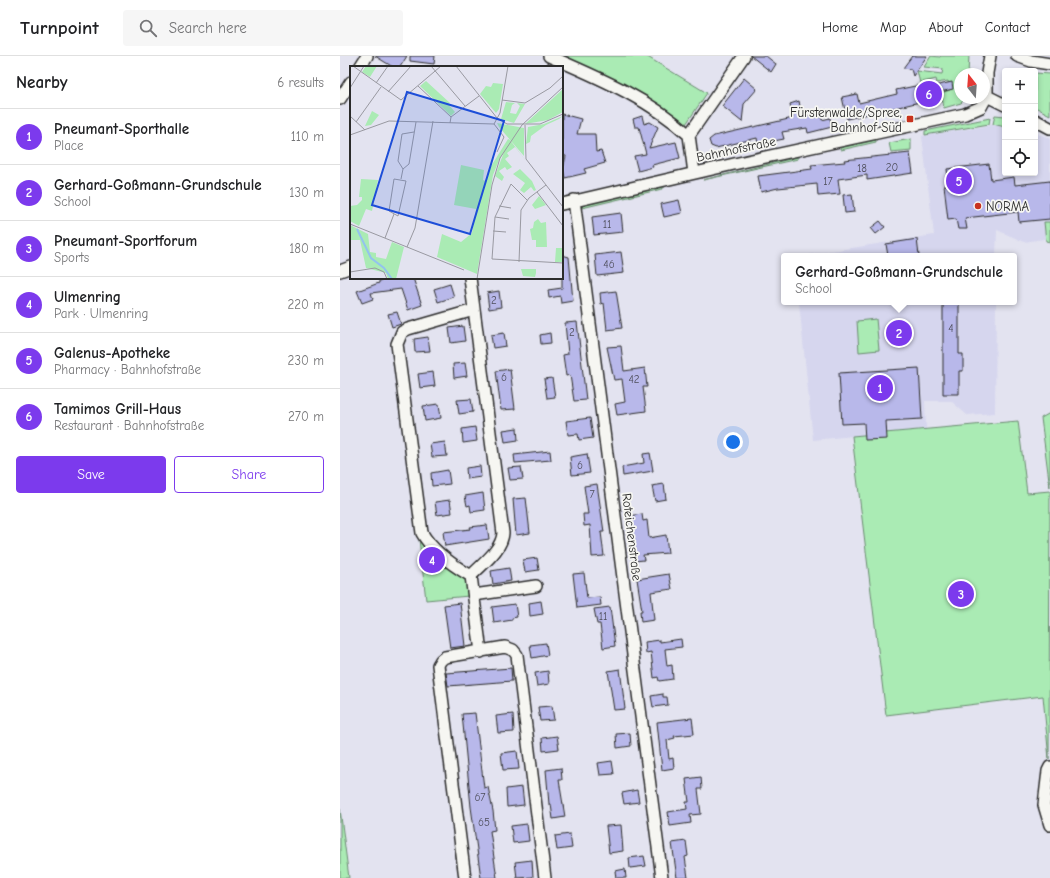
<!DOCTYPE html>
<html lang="en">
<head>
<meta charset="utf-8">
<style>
  :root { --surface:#fff; --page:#f6f6f6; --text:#202124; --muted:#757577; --line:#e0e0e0; --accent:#7c3aed }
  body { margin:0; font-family:"Comic Neue",sans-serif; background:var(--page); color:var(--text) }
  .controls { position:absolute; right:12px; top:12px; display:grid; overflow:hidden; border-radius:4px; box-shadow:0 2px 6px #0003 }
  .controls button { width:36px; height:36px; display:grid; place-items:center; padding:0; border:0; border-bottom:1px solid var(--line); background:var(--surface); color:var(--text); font:20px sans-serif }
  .compass { position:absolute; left:614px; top:12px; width:36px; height:36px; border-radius:50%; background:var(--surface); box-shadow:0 2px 6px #0003; rotate:343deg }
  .you { position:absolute; left:393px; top:386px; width:14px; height:14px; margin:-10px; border:3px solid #fff; border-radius:50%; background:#1a73e8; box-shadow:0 0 0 6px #1a73e833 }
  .badge { display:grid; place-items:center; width:26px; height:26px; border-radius:50%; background:var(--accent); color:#fff; font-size:13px; font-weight:700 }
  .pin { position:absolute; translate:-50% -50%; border:2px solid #fff; box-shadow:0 1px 4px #0006 }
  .popup { position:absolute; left:441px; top:197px; width:236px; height:52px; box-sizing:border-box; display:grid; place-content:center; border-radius:4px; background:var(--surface); filter:drop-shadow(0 1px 3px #0005); font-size:13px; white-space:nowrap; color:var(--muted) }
  .popup b { font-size:15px; color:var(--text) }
  .popup::after { content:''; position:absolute; left:50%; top:100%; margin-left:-8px; border:8px solid transparent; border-top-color:var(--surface) }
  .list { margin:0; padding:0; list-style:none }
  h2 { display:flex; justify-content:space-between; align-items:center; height:52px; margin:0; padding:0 16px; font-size:17px }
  h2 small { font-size:13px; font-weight:400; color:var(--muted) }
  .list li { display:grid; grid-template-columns:26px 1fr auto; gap:12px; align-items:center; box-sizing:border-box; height:56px; padding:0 16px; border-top:1px solid var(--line) }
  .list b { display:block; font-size:15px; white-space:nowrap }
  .list p { margin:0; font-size:13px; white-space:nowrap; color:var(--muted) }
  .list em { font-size:13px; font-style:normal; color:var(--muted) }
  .actions { display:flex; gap:8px; padding:12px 16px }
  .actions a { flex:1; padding:9px 0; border:1px solid var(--accent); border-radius:4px; text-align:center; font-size:14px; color:var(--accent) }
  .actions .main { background:var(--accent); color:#fff }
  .icon { flex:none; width:22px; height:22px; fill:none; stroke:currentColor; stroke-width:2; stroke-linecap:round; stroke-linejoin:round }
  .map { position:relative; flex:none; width:710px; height:822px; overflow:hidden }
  header { display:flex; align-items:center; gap:24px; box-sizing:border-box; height:56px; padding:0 20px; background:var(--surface); border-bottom:1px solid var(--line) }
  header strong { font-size:19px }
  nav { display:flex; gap:22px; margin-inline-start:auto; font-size:14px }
  .search { width:280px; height:36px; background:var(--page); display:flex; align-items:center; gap:10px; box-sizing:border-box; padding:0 14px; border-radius:4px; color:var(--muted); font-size:15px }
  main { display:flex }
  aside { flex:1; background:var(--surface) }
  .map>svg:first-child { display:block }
  .built { fill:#d6d6ee }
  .green { fill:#aaebb4; stroke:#6a8b70 }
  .building { fill:#b8b8ea; stroke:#2b2b2b }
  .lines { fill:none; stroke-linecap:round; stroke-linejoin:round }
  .minor-casing { stroke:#2b2b2b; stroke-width:14 }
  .minor { stroke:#f6f6f2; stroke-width:11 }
  .poi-dot { fill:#c8321e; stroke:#f6f6f2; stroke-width:1.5 }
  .labels { text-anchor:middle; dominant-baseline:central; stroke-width:3.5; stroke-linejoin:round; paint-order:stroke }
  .number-label { font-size:11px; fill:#4e4e5b }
  .poi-label { font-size:13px; fill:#2b2b2b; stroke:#f6f6f2; text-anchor:end }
  .street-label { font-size:13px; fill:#2b2b2b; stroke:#f6f6f2 }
  .inset-river { fill:none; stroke:#93c3ee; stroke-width:2 }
  .inset-road { fill:none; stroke:#9999a1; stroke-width:1 }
  .view { fill:#1d4ed8; fill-opacity:0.15; stroke:#1d4ed8; stroke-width:2 }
  .inset-edge { fill:none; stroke:#2b2b2b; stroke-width:2 }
</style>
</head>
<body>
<header>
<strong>Turnpoint</strong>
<div class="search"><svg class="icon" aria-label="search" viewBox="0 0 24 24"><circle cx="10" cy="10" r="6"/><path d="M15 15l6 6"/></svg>Search here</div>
<nav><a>Home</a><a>Map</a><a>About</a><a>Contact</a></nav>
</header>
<main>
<aside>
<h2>Nearby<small>6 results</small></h2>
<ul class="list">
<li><span class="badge">1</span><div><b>Pneumant-Sporthalle</b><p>Place</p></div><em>110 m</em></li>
<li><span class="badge">2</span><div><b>Gerhard-Goßmann-Grundschule</b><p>School</p></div><em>130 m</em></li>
<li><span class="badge">3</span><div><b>Pneumant-Sportforum</b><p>Sports</p></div><em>180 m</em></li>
<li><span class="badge">4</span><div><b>Ulmenring</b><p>Park · Ulmenring</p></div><em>220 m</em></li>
<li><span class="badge">5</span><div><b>Galenus-Apotheke</b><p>Pharmacy · Bahnhofstraße</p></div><em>230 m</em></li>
<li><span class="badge">6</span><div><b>Tamimos Grill-Haus</b><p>Restaurant · Bahnhofstraße</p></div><em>270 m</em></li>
</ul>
<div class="actions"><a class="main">Save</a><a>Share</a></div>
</aside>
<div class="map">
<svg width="710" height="822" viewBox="0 0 710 822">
  <rect width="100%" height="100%" fill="#e3e3f0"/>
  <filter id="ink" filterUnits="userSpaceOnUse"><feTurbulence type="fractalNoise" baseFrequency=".025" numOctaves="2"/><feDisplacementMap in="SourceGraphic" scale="8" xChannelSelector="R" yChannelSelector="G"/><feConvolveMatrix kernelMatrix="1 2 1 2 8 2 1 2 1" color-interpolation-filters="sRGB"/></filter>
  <g filter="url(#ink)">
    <path class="built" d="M653,69L665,71V117H695V77L710,82V182L684,186L657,174L656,200H461L594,179L582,80Z
      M459,246H656L655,357L627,359L611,345H585L586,373L473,384Z"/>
    <path class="green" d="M222,0H306L367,37L346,68L299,38Z
      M591,0L600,1L601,0H629L628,18H620V42H626L621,47L604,52L601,37L610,34L608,25L597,27L596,23L580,27L577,15L602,18L603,13L584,11Z
      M695,17L710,18V59L695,51Z
      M655,59L665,60V71L653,68Z
      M650,62L649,68L585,79V75Z
      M571,83V94L551,96L549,87Z
      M536,84V86L501,94L500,92Z
      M458,101V103L363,124Z
      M326,130L322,133L242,152L243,149Z
      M704,166H710V186L706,185Z
      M536,263L539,294L519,296L517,265Z
      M710,357V432L701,362Z
      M678,365L687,437L710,435L709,703L703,640L546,659L512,380Z
      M79,483L126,525L129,540L86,544Z
      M0,753L9,822H0Z"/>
    <path class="building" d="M35,0H67L60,11H53Z
      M70,0H95L94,8L70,5Z
      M411,0H426L436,8L431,16Z
      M572,0H587L573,20L571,13L563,12Z
      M404,22L417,33L404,48L402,66L382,50Z
      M612,26L613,33L596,37L597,42L507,63L502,41L517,38L519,47L557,38L556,34L580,29L581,33Z
      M459,45L462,61L481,57L482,64L490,62L492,71L468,77L467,72L442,76L444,83L418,88L417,82L376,92L371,90L369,84L374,80L453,62L450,48Z
      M222,58L241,63L237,78H255L256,96L261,95L265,107L244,113L246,117L225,122L223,113L226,100L222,99Z
      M302,60L304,68L310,66L318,71L309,92L336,86L340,102L312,109L313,111L298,115L294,100L306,98L299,71H295L293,63Z
      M570,97L573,117L527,124V119L498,123L500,138L478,140L477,128L438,132L421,136L418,120L472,113L471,109L505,106L504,104Z
      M649,108L651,124L674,121L675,129L710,125V163L679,166L678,156L625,162L627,173H618L616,163L608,164L604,129H609L607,113Z
      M512,138L514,156L505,157L503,139Z
      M339,144L342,157L324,161L321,148Z
      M281,157L283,176L254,179L252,161Z
      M540,165L545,171L536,178L531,172Z
      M577,183L579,200H548L546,188Z
      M281,196L284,217L257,220L255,199Z
      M222,199L229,201L233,245L221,247L220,240L209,242L208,234L222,232Z
      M49,222H73L82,249L68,254L61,233L31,237L33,243L22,247L17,235L39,227V225L50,223Z
      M110,228L114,241L98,246L94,233Z
      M159,235L161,251L149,253L147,237Z
      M276,235L282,272L267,274L264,247L261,248L260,237Z
      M603,246H619V298H623V315H619V338H603Z
      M57,256L61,268L52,271L48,258Z
      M237,266L246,344L234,345L230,319L226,320L223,299L228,298L225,267Z
      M123,270L125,285L111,287L109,272Z
      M164,277L166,290L153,292L151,279Z
      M210,277L211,287L201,288L200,279Z
      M88,281L90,295L75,296L74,283Z
      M281,290L284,315L305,312L307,331H303L306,355L277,359L275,348L285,346L282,323L274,324L267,291Z
      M125,307L127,320L114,322L113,308Z
      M579,312L582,363L546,365L547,383L525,384L524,367L502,368L499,317Z
      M170,313L175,353L161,354L156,315Z
      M93,316L95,330L80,332L78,318Z
      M212,322L215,341L207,342L204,323Z
      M131,343L133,356L119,358L117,344Z
      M99,348L101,362L85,365L83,350Z
      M250,362L253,382L239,384L238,378L228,379L226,365Z
      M135,371L137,385L123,387L122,373Z
      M177,372L178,384L165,386L163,374Z
      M105,386L107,400L92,401L90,388Z
      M210,395L211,404L175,407L174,399Z
      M310,397L313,415L283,420L282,411L304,407L303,398Z
      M247,398L250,417L232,419L230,401Z
      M140,410L141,421L127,423L126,412Z
      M181,411L183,423L170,424L168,412Z
      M108,414L110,428L92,430L91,417Z
      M257,428L264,476H261L264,500L252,501L250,469L244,470L243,458H248L244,430Z
      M324,428L326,443L315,445L312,430Z
      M143,437L145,454L131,456L130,449L127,450L125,440Z
      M186,442L190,477L176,479L173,443Z
      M110,444L112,457L97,459L95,446Z
      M302,458L303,465L307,464L309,482L326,479L328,497L303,499L304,504L294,505L288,467L290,466L289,460Z
      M147,469L149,483L105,490L103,476L131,473L130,471Z
      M197,502L199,514L185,516L183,504Z
      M169,512L171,525L153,528L151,515Z
      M244,517L247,542L260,541L261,549L237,552L233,518Z
      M329,518L332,533L311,536L314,564L301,566L300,555H302L297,523Z
      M201,545L203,558L190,560L189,547Z
      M120,547L125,590L110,592L104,549Z
      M175,548L177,561L172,562V564L154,567L152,551Z
      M270,551L275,590L263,592L260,568H257L254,553Z
      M341,583L342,591L325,593L327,610L332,609L333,623L319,625L318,621L314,622L311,596L306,597L305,586L320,584V586Z
      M206,587L208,599L192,602L190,589Z
      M171,612L172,625L108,630L106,617Z
      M280,613L285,653L274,654L268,615Z
      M208,615L209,628L197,630L195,617Z
      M323,638V641H327L328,649L313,651L311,640Z
      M212,650L214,664L200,665L198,651Z
      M135,657L144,732L148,731L153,755L155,774L150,775L157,822H141L131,751L122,658Z
      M173,658L174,676L158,677L156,660Z
      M352,662L354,678L334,680L335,682L327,684L329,703L333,702L334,712L322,714L317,666Z
      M290,677L291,690L277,692L276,678Z
      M217,680L219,693L203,695L202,682Z
      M177,695L179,713L163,714L161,697Z
      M272,705L274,718L260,719L258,707Z
      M221,712L222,724H219L225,761L213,763L211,748H209L206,714Z
      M361,721L362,733H358L361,758L350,759L351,767L330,770L328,756L347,753L346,746H349L346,723Z
      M182,731L184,749L167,751L166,733Z
      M297,734L299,746L284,748L282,737Z
      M187,768L189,785L173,787L171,770Z
      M281,769L283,795L269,797L266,770Z
      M230,778L232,792L217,794L215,780Z
      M346,785L348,800L345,801L348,822H337L332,787Z
      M304,800L306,810L290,812L289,802Z
      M192,804L193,821L177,822L175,806Z
      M285,813L286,822H276L275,815Z"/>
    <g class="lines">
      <g class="minor-casing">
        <path id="minor" d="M209,0C257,21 310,43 349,79
          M677,0L691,5L710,8
          M20,11L27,0
          M647,40L665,49
          M0,43L11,26
          M695,64L710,72
          M354,117L349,79L404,0
          M234,144L322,822
          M222,148L407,105L625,58L641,51L647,40V17L650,0
          M0,215L11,211
          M130,222L163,477C162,494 142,508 131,520
          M131,520C114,510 92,495 82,477L57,288L62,276L68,273L134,254
          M131,520L141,596
          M134,539L196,530
          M710,711L708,715L704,749L710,769
          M125,822L98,609L101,604L105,601L165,591L173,594L177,599L205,822"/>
      </g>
      <use href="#minor" class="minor"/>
    </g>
  </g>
  <g class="poi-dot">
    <rect x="566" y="59" width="8" height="8" rx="2"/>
    <circle cx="638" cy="150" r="4"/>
  </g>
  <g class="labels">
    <g class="number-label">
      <text x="552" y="111">20</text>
      <text x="522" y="112">18</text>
      <text x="488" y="125">17</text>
      <text x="267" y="168">11</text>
      <text x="269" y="208">46</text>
      <text x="154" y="244">2</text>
      <text x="611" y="272">4</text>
      <text x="232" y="276">2</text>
      <text x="164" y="321">6</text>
      <text x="294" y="323">42</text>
      <text x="240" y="409">6</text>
      <text x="252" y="438">7</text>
      <text x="263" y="560">11</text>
      <text x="140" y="741">67</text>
      <text x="144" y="766">65</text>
    </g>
    <g class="poi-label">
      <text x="562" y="56">Fürstenwalde/Spree,<tspan x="562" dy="15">Bahnhof Süd</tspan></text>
      <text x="646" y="150" text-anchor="start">NORMA</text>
    </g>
    <g class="street-label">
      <text transform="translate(396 93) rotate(-12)">Bahnhofstraße</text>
      <text transform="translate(292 481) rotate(83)">Roteichenstraße</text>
    </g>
  </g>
  <g transform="translate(10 10)">
    <rect width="213" height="213" fill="#e3e3f0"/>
    <path d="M16,0H27L20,11L12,6ZM76,15L100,37L98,38L105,46L101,50L70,20ZM143,17L153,18L149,43L146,47L130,28L136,20L141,21ZM213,23V46L198,54L175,58ZM156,36L165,37L162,39L160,47L166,48L170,40L167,37L175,38L164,57L151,53ZM22,45L29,49L21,59L15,60ZM213,50L209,53L196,59L181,70L180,76L176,78L178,61L194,58ZM147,57L174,62V90L149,61ZM158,73L160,74L176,95L165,81L157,87L159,90L155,93L162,101L157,104L155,101L149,105L154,111L152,115L145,110L154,86L149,94L143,109L127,208L87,191L92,168L111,176L122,167L126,143L104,139L111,99L134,104L133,114L136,115L138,105ZM170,103L182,115L186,124L184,125L181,121L174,127L170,124L175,117L163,108ZM11,113L28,114L22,145L16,143L9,160L0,155V140L7,139L12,134V131H9ZM189,130L196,139L185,143L182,139ZM188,153L191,157L196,156L197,181H186V174H182L180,163L183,162L184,156ZM0,159L18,168L20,186L26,187V191L36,193L42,176L54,181L46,213H38L36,207L16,202L10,174H0ZM206,182H213V196H205ZM171,203H186V207L185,211L173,210Z" fill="#aaebb4"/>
    <path class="inset-river" d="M7,163L21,192L34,202L42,213"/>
    <path class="inset-road" d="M3,0L51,34L91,0M81,0L115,40M106,0L147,52L157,58H190L213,48M26,17L38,0M68,20L101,51M0,22L14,0M38,26L61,0M152,34L175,37L200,22L213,10M0,50L15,64M6,56L31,21M100,57L101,51L129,30M144,58L150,47L158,0M144,58L154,71L147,86M175,59L176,93L213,141M0,69L39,55L144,58M53,103L59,98L66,56M44,113L56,115L48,150L39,145ZM51,113L53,103L48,95L52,68L64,66M187,126L213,160M177,134L161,118L145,151L142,193L213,197M149,140L161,142M145,151L159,153M0,158L114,204M143,165L156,166M35,172L44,148M57,181L65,162L83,55M169,196L171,144L179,132L196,119M0,206L25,202L34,206L37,213M127,213L142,119L150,92L172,59L213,21"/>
    <path class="view" d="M57,26L154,55L120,168L22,139Z"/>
    <rect width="213" height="213" class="inset-edge"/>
  </g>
</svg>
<div class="controls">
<button>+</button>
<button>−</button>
<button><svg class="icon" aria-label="locate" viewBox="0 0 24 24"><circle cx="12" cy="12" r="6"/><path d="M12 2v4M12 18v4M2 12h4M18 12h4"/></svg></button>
</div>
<svg class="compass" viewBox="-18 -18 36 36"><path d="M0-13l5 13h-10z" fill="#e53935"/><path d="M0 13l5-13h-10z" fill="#757577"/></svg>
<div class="you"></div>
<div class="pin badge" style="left:540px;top:332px">1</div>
<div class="pin badge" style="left:559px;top:277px">2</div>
<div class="popup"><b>Gerhard-Goßmann-Grundschule</b>School</div>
<div class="pin badge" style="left:621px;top:538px">3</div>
<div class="pin badge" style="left:92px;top:504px">4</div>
<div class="pin badge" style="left:619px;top:125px">5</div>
<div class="pin badge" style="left:589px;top:38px">6</div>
</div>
</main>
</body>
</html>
